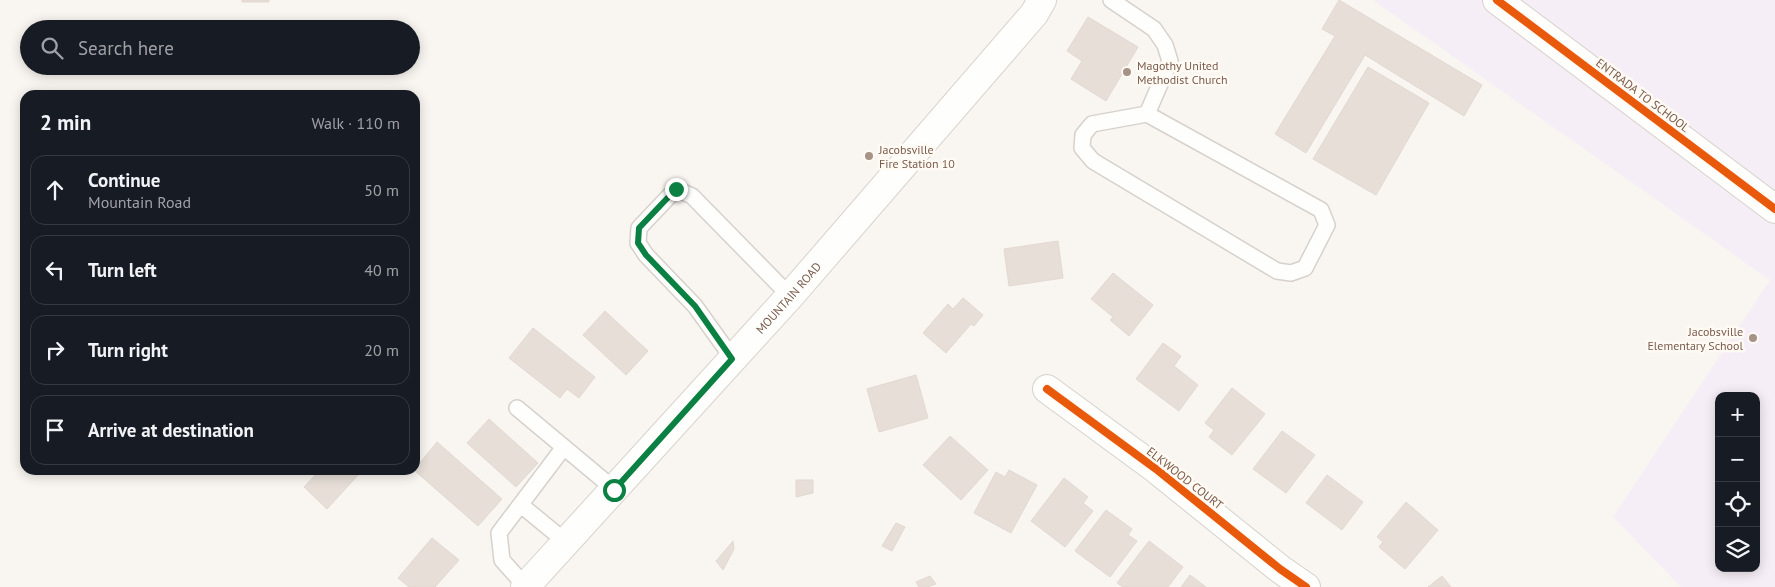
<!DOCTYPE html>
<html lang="en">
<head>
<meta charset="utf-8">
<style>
  :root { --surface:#171b24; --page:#20242c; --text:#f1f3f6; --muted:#9ea1a6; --line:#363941 }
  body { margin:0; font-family:"PT Sans",sans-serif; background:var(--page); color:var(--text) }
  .controls { position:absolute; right:15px; bottom:15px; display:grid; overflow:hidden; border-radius:10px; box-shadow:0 2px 12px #0003 }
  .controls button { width:45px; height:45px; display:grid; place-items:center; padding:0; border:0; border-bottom:1px solid var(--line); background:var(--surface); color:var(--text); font:25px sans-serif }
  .stop { position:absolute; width:15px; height:15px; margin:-11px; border:4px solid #0b8043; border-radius:50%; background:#fff }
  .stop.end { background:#0b8043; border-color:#fff; box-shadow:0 1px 5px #0008 }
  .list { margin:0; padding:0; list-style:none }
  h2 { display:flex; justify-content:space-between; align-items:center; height:65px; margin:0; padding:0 20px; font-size:21px }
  h2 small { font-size:16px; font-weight:400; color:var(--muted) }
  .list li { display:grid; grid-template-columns:32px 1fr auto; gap:15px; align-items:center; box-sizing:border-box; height:70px; margin:0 10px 10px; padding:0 10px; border:1px solid var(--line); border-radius:15px }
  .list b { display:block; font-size:19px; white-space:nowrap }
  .list p { margin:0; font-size:16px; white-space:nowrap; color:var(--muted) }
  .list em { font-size:16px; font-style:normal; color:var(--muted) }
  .icon { flex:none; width:28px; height:28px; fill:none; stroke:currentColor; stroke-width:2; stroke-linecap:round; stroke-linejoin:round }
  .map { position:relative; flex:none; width:1775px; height:587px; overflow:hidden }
  .search { position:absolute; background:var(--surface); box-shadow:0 2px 12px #0003; left:20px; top:20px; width:400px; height:55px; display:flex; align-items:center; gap:12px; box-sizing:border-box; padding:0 18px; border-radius:28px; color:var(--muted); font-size:19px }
  .panel { position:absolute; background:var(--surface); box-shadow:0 2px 12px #0003; left:20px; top:90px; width:400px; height:385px; border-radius:15px }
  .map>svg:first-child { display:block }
  .education { fill:#f6eef6; fill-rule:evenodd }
  .building { fill:#e6ded7; stroke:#e2d8d2 }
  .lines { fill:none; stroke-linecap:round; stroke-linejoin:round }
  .lane-casing { stroke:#d7d1cb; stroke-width:18 }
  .street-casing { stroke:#d7d1cb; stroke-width:30 }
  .secondary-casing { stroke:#d9d2cb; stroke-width:30 }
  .lane { stroke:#fefefd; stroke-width:15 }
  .street { stroke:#fefefd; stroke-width:28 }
  .secondary { stroke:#fefefd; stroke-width:28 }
  .cycleway-casing { stroke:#fffaf3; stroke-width:11 }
  .cycleway { stroke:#e8590c; stroke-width:8 }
  .route { stroke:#0b8043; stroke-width:6 }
  .poi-dot { fill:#a69286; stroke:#fffaf3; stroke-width:2 }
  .labels { text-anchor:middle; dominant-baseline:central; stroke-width:5; stroke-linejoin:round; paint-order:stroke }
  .poi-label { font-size:12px; fill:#7a5c4d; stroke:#fffaf3; text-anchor:start }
  .street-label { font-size:12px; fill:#7a5c4d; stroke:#fffaf3 }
</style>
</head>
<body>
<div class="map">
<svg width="1775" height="587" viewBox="0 0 1775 587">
  <rect width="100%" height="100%" fill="#f9f5f0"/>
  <path class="education" d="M1373,0H1775V587H1681L1613,517L1770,280ZM1719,396H1756V568H1719Z"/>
  <path class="building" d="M242,0H269V2H242Z
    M1339,0L1482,85L1464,116L1365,55L1306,153L1275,134L1335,36L1322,29Z
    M1088,17L1138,47L1106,101L1071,79L1082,61L1067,51Z
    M1368,67L1429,103L1376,195L1313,159Z
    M1058,241L1063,278L1009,286L1004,249Z
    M1113,273L1153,305L1129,336L1110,320L1113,317L1091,299Z
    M963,298L983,315L974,326L971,324L946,353L923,333L948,304L953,309Z
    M605,311L648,351L626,375L583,335Z
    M533,328L595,377L579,398L567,389L560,398L509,358Z
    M1163,343L1181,356L1174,366L1198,385L1179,411L1136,379Z
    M916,375L928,418L879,432L867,389Z
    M1232,388L1265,414L1232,455L1209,437L1214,430L1205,423Z
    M489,419L538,463L516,487L467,443Z
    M1282,431L1315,455L1286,493L1253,469Z
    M950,436L988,470L961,500L923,465Z
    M437,442L502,499L478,526L414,470Z
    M320,470H355L359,474L327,509L304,487Z
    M1009,470L1037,485L1011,533L974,513L996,472L1005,477Z
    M1327,475L1363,502L1342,530L1306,503Z
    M1064,478L1088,497L1083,503L1093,511L1065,547L1031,521Z
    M796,480H813V493L796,497Z
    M1406,502L1438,530L1405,569L1379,547L1383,542L1377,537Z
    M1106,510L1132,529L1128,535L1137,541L1110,577L1075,551Z
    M896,523L905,527L892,551L882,546Z
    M432,538L459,560L435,587H409L398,578Z
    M733,541L734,549L723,570L716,561Z
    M1149,541L1183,567L1168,587H1123L1117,583Z
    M1190,575L1206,587H1181Z
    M930,576L936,584L927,587H919L916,582Z
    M1442,576L1451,587H1428Z"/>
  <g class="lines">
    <g class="lane-casing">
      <path id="lane" d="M1111,0L1154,29L1165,45L1170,61L1147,114
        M1147,114L1321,210L1327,225L1305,268L1291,273L1277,271L1093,161L1082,148L1083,135L1092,124Z
        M733,359L695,306L646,255L638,243L639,228L676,189L692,196L790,296
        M517,408L614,489
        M521,505L566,542
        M526,587L502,560L499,533L564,447"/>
    </g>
    <g class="street-casing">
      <path id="street" d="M1497,0L1775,209
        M1047,389L1156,469L1280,569L1306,587"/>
    </g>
    <g class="secondary-casing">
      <g id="secondary">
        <path id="s1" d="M525,587L790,296L1034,14L1042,0"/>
      </g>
    </g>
    <use href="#lane" class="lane"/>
    <use href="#street" class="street"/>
    <use href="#secondary" class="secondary"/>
    <g class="cycleway-casing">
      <path id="cycleway" d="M1497,0L1775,209
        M1047,389L1156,469L1280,569L1306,587"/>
    </g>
    <use href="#cycleway" class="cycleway"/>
  </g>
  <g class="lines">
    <path class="route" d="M614,490L732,359L695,306L646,255L638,243L639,228L676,189"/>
  </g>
  <g class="poi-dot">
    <circle cx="1127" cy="72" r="5"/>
    <circle cx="869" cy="156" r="5"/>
    <circle cx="1753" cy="338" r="5"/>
  </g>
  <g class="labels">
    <g class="poi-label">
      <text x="1137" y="65">Magothy United<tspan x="1137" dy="14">Methodist Church</tspan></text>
      <text x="879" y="149">Jacobsville<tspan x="879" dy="14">Fire Station 10</tspan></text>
      <text x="1743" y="331" text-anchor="end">Jacobsville<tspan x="1743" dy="14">Elementary School</tspan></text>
    </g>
    <g class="street-label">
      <text transform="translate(1643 95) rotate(37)">ENTRADA TO SCHOOL</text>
      <text stroke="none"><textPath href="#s1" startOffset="391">MOUNTAIN ROAD</textPath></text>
      <text transform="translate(1185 478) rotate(38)">ELKWOOD COURT</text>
    </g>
  </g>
</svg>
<div class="controls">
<button>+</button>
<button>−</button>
<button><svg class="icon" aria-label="locate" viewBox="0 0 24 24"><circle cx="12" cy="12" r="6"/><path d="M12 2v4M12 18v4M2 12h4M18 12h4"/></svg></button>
<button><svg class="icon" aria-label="layers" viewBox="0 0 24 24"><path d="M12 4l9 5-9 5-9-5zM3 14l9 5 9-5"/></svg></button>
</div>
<div class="stop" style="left:614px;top:490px"></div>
<div class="stop end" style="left:676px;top:189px"></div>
<div class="search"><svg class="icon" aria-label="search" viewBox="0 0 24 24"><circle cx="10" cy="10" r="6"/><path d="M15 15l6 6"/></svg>Search here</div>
<section class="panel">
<h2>2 min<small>Walk · 110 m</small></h2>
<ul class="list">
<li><svg class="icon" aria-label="ahead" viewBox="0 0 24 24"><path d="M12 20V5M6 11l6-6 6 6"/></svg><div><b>Continue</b><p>Mountain Road</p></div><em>50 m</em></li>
<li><svg class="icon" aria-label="left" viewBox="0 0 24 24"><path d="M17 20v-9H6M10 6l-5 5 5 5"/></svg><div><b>Turn left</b></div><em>40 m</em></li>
<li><svg class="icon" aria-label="right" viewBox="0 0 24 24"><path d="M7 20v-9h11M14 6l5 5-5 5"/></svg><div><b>Turn right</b></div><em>20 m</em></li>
<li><svg class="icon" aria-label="arrive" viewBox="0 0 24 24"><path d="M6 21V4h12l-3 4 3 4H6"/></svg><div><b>Arrive at destination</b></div></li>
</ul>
</section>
</div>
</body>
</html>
